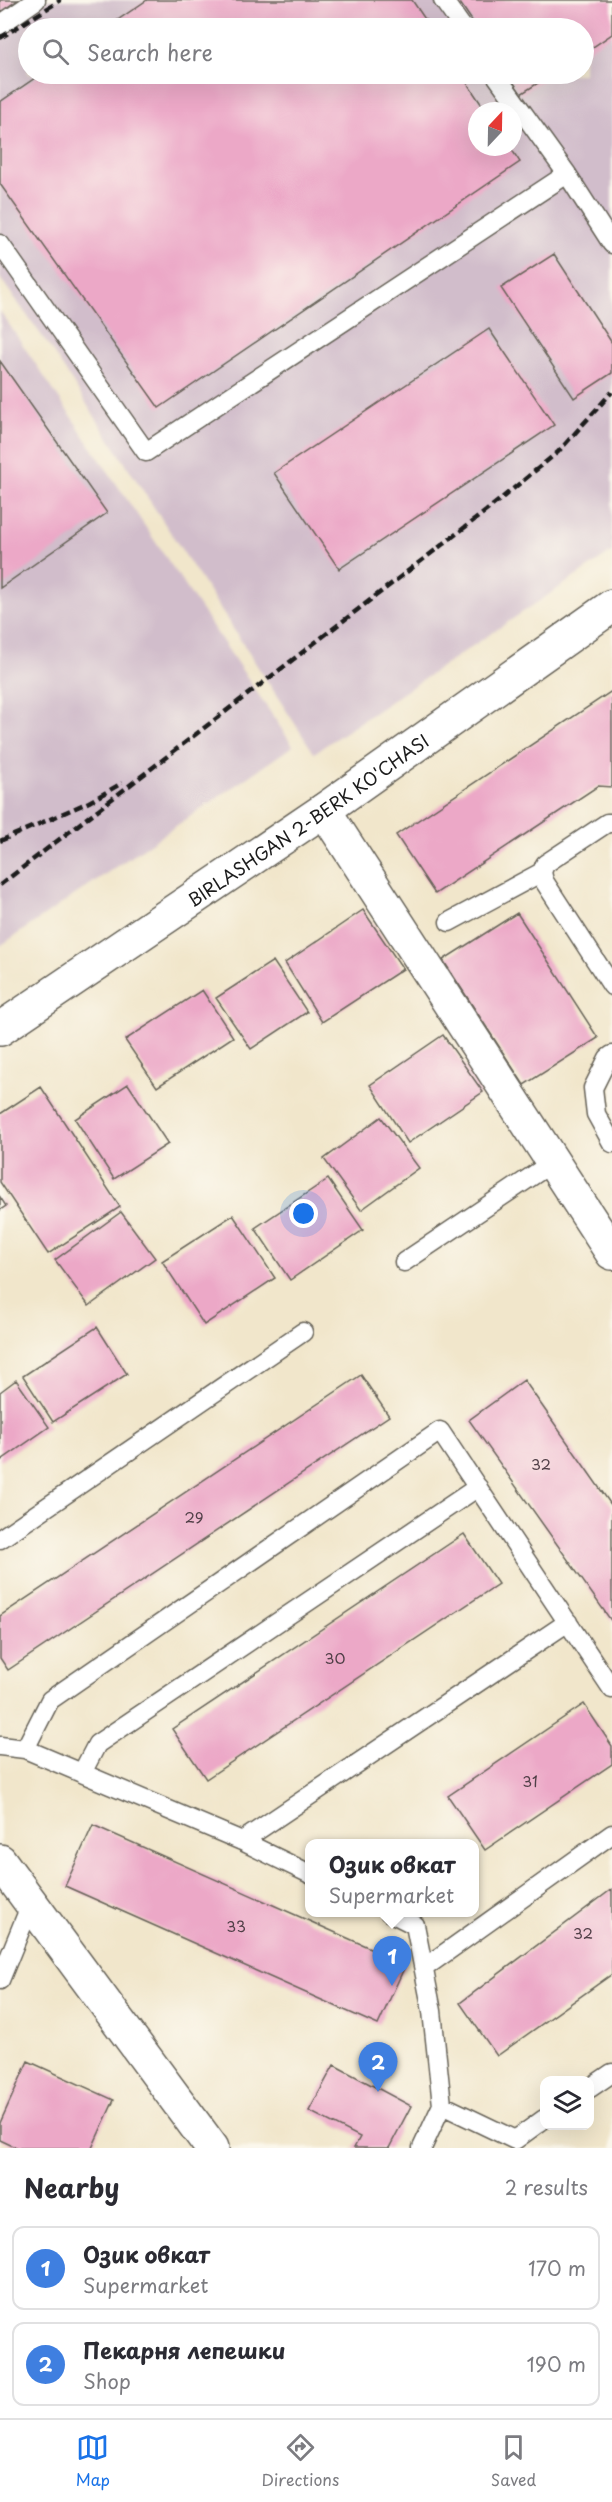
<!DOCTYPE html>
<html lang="en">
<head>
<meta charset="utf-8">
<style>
  :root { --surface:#fff; --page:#f2f2f3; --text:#2b2b33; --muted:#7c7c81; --line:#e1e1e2; --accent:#1a73e8 }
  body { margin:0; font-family:"Playpen Sans",sans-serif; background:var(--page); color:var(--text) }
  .controls { position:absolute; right:18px; bottom:18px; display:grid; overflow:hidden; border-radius:12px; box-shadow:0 6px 24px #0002 }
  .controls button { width:54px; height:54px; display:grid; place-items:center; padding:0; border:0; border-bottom:2px solid var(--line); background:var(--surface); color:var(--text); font:30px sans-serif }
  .compass { position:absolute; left:468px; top:102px; width:54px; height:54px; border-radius:50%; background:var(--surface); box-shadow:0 6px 24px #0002; rotate:22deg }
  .you { position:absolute; left:304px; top:1214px; width:21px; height:21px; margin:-15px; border:4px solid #fff; border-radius:50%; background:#1a73e8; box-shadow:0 0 0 9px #1a73e833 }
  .badge { display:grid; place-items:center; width:39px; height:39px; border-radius:50%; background:var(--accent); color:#fff; font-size:20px; font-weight:700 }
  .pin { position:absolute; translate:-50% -50px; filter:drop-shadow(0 2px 3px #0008) }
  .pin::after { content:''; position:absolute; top:32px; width:21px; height:18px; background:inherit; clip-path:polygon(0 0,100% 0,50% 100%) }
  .popup { position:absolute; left:305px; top:1839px; width:174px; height:78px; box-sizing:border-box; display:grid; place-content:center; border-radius:12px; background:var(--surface); filter:drop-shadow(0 2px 4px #0005); font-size:20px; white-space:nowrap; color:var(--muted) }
  .popup b { font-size:22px; color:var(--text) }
  .popup::after { content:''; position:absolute; left:50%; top:100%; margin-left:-12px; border:12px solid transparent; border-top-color:var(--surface) }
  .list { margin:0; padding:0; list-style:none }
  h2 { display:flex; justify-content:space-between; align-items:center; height:78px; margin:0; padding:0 24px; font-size:26px }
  h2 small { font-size:20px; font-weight:400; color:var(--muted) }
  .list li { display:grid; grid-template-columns:39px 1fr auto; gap:18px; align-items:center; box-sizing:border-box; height:84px; margin:0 12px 12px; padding:0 12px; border:2px solid var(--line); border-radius:12px }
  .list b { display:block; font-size:22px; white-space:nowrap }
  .list p { margin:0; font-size:20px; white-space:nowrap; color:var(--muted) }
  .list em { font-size:20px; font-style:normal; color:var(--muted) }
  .icon { flex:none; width:33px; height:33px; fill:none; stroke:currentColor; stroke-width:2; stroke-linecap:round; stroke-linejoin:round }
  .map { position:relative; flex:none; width:612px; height:2148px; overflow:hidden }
  .search { position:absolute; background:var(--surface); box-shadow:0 6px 24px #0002; left:18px; right:18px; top:18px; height:66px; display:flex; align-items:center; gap:15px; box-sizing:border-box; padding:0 21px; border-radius:33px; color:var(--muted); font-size:22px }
  .sheet { height:270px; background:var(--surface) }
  nav { display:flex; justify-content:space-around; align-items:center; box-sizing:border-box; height:84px; border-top:2px solid var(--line); background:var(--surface); font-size:16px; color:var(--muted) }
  nav a { display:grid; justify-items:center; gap:3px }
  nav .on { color:var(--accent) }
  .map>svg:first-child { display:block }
  .industrial { fill:#d1bdcb; fill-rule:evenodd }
  .building { fill:#eca8c7 }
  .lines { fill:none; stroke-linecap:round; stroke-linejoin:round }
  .lane-casing { stroke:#676359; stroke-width:21 }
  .street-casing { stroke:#676359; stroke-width:36 }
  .lane { stroke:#fff; stroke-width:18 }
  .street { stroke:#fff; stroke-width:33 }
  .rail { stroke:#1c1c1c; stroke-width:4.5; stroke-dasharray:9 4.5; stroke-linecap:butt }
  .labels { text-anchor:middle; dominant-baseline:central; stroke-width:5; stroke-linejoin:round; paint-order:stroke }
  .number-label { font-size:15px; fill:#503f47 }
  .street-label { font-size:18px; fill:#1c1c1c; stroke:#fbf7ec }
</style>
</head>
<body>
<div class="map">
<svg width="612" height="2148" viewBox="0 0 612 2148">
  <rect width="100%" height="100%" fill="#fbf7ec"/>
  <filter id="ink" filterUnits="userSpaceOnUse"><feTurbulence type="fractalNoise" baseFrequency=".0167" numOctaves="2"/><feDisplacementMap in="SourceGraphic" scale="12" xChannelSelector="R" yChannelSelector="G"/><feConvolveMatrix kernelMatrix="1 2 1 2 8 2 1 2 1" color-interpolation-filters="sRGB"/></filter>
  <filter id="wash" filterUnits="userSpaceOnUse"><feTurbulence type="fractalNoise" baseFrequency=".008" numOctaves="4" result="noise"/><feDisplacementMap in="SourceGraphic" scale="24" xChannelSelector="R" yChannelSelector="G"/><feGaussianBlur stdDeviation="1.35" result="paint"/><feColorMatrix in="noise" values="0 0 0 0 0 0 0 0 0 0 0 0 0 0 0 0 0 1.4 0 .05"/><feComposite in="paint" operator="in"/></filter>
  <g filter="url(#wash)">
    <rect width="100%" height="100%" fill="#f1e6cb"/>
    <path class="industrial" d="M0,0H612V552L314,753L47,343L0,278ZM28,28H584V74H28ZM477,111H513V147H477Z
      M0,311L293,746L0,946Z"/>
    <g id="blocks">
      <path class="building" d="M0,0H18L0,12Z
        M147,0H412L431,28H106Z
        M458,0H612V34L584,53V28H477Z
        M41,74H461L486,111H477V147H510L520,162L159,408L0,184V102Z
        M508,74H552L521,94Z
        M554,254L612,343V373L574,398L501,288Z
        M489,329L554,425L339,569L274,473Z
        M0,361L107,513L0,588Z
        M612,691V787L598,786L435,894L396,835Z
        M363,910L403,969L322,1022L285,963Z
        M517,913L598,1038L524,1085L443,960Z
        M273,961L307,1012L251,1049L216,998Z
        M202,990L233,1037L157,1087L125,1040Z
        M443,1035L483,1092L408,1143L370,1085Z
        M128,1084L168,1144L114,1179L75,1119Z
        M41,1087L120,1207L48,1254L0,1182V1114Z
        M381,1117L419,1168L361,1210L324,1159Z
        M328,1179L363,1230L290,1280L255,1228Z
        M0,1197L6,1206L0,1210Z
        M121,1212L155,1258L89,1306L55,1260Z
        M233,1215L275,1278L204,1325L162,1261Z
        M97,1327L127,1374L53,1422L23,1376Z
        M361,1375L389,1416L8,1670L0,1658V1616Z
        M16,1380L49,1427L0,1461V1392Z
        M524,1380L612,1506V1622L469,1420Z
        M464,1534L498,1584L206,1779L172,1729Z
        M584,1704L612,1746V1764L485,1850L448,1796Z
        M93,1825L406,1964L378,2025L65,1886Z
        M612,1889V1974L497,2056L460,2003Z
        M28,2061L114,2100L92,2148H17L0,2140V2123Z
        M334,2065L411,2106L389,2148H354L360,2137L309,2111Z"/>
    </g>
  </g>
  <g filter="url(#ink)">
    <use href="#blocks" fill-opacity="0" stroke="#676359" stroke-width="1.5"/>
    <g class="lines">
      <g class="lane-casing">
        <path id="lane" d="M443,0L463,28
          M0,25L36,0
          M495,74L567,174L612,244
          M0,244L146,452L567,174
          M612,823H607L545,864L542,872L544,881L612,986
          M449,922L542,872
          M612,1055L608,1058L593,1088L596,1114L612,1143
          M404,1262L553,1162
          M0,1539L303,1332
          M0,1746L25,1749L242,1841L310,1874
          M25,1749L50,1700L440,1431L612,1689
          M82,1773L97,1744L478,1487
          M242,1841L568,1622
          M389,1912L415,1925L432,2011L442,2105L422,2148
          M424,1968L612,1834
          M0,1980L31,1904
          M590,2088L612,2073
          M442,2105L515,2140L544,2119"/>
      </g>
      <g class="street-casing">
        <g id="street">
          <path d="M324,810L612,1253"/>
          <path id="s1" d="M0,1029L324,810L612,606"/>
          <path d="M0,1861L212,2148"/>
        </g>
      </g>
      <use href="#lane" class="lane"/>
      <use href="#street" class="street"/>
      <path class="rail" d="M0,38L61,0
        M0,841L89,802L122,783
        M0,885L486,511L558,452L612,392"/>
    </g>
  </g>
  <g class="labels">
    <g class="number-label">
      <text x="541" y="1463">32</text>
      <text x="194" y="1516">29</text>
      <text x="335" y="1657">30</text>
      <text x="530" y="1780">31</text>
      <text x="236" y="1925">33</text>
      <text x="583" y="1932">32</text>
    </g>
    <g class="street-label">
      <text stroke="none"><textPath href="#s1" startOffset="372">BIRLASHGAN 2-BERK KO'CHASI</textPath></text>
    </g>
  </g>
</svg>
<div class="controls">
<button><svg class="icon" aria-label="layers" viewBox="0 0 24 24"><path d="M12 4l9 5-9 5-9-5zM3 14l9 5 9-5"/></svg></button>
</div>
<svg class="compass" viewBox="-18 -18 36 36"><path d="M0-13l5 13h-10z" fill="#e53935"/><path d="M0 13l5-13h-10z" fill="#7c7c81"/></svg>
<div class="you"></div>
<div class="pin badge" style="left:392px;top:1986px;background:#3f7fe0">1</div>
<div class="popup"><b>Озик овкат</b>Supermarket</div>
<div class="pin badge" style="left:378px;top:2092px;background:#3f7fe0">2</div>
<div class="search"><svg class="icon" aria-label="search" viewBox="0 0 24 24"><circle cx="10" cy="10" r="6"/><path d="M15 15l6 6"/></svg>Search here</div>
</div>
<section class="sheet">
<h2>Nearby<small>2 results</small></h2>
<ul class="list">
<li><span class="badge" style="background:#3f7fe0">1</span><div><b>Озик овкат</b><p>Supermarket</p></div><em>170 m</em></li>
<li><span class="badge" style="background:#3f7fe0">2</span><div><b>Пекарня лепешки</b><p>Shop</p></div><em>190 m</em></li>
</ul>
</section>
<nav>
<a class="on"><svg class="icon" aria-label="map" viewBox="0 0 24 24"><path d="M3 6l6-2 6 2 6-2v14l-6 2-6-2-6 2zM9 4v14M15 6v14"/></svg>Map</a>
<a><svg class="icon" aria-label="directions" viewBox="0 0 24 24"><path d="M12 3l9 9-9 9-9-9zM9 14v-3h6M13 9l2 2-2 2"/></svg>Directions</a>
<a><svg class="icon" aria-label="saved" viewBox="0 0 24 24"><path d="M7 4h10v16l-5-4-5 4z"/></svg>Saved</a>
</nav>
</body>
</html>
